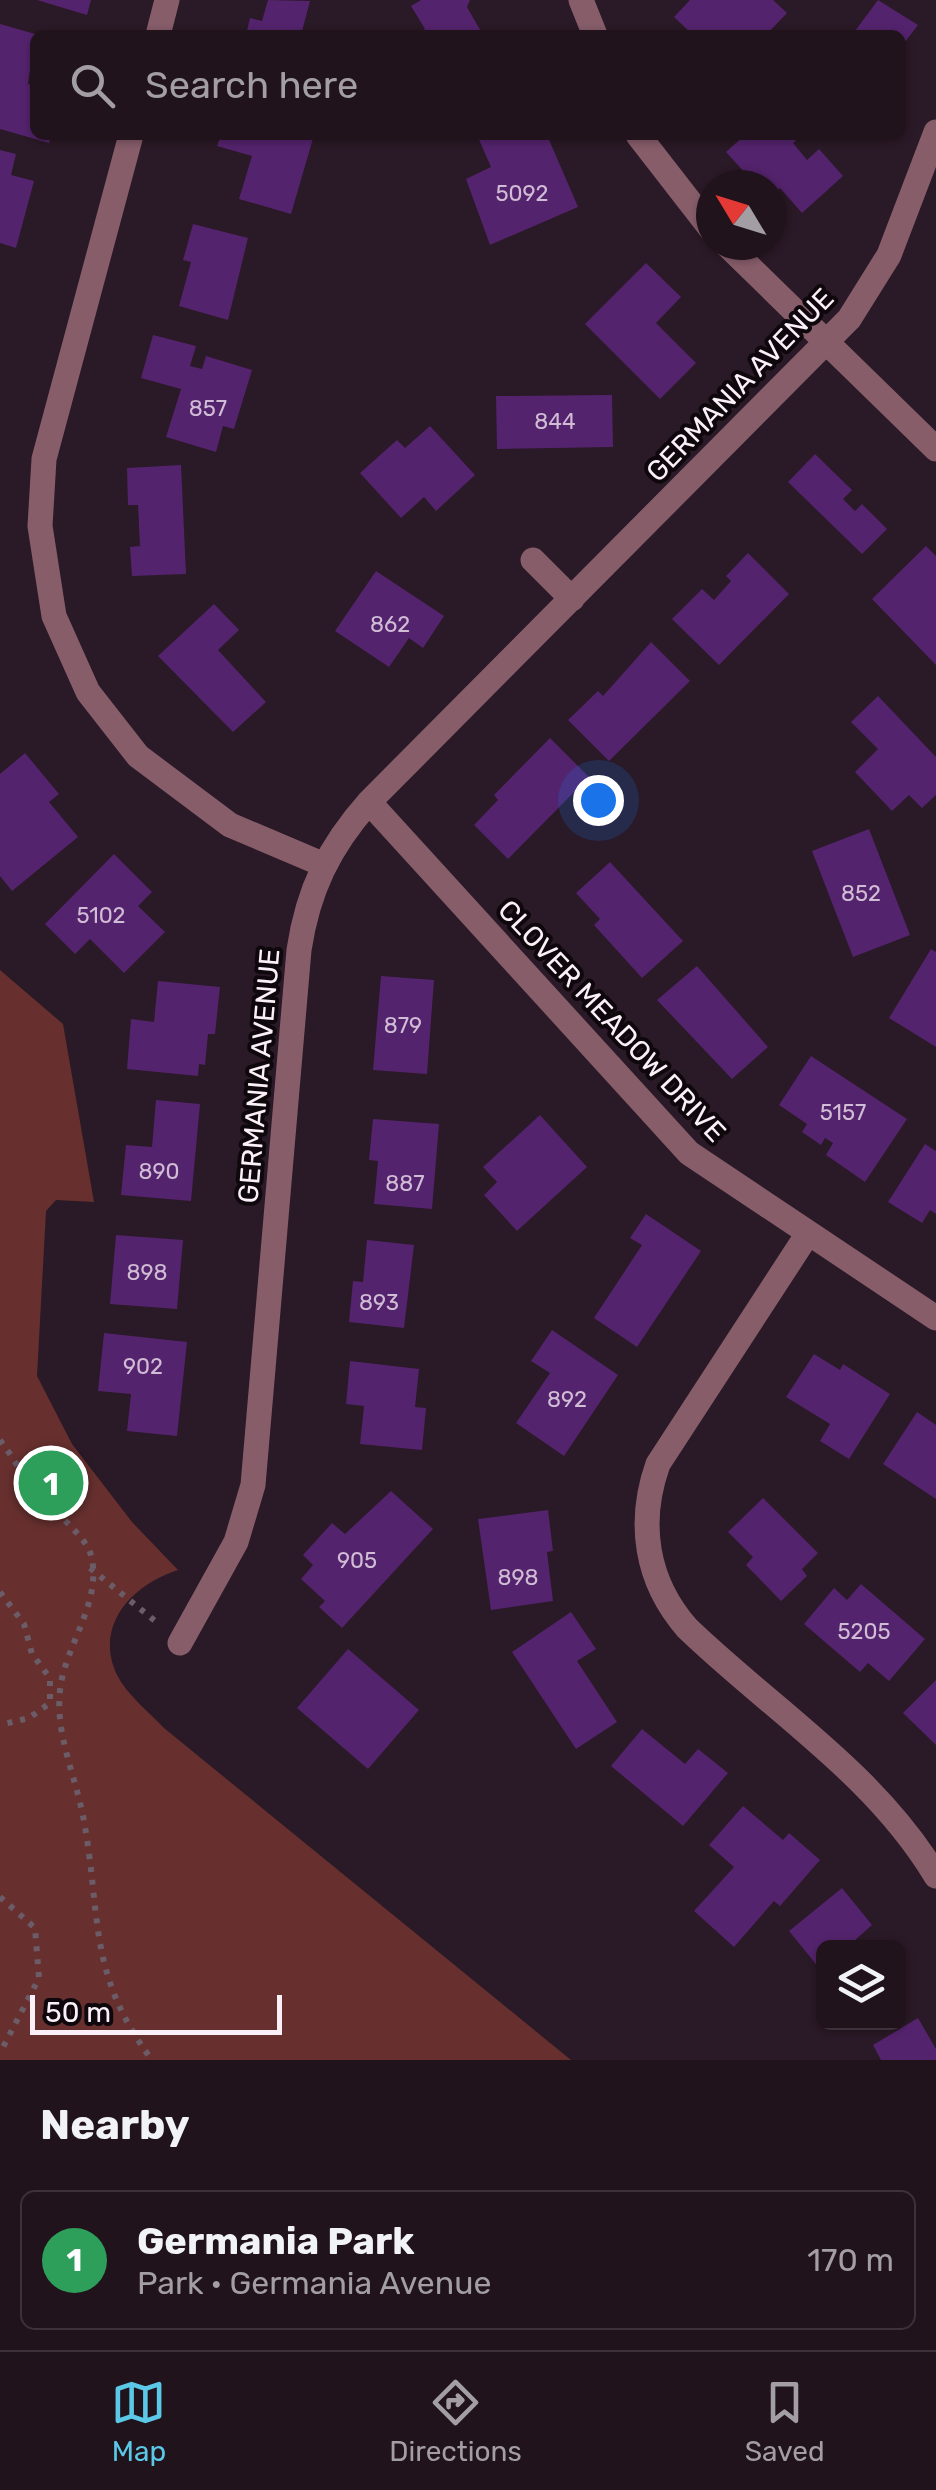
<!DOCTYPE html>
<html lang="en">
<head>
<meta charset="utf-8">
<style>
  :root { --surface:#20131c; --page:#2d2029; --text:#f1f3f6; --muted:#a29ea3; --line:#3d323b; --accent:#5ac8e6 }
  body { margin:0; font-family:Rubik,sans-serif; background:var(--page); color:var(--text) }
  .controls { position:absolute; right:30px; bottom:30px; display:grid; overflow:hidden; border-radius:15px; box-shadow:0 2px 8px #0004 }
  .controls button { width:90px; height:90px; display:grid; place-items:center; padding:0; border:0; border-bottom:2px solid var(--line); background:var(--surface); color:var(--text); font:50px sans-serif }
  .compass { position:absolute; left:696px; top:170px; width:90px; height:90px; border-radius:50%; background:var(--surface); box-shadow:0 2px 8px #0004; rotate:308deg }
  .scale { position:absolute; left:30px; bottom:25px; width:252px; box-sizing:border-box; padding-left:10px; border:5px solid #fbeff8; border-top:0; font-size:28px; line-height:35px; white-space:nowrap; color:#fbeff8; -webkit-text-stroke:8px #0e070c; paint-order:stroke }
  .you { position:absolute; left:598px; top:800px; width:35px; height:35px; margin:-25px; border:8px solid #fff; border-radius:50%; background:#1a73e8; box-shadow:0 0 0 15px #1a73e833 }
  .badge { display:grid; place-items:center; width:65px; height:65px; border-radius:50%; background:var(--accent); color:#fff; font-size:32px; font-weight:700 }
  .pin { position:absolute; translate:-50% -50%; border:5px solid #fff; box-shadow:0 2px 10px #0006 }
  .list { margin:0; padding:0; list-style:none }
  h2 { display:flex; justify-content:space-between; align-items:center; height:130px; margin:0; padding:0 40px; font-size:42px }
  h2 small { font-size:32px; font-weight:400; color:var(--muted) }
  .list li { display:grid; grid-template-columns:65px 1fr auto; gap:30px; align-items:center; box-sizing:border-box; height:140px; margin:0 20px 20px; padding:0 20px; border:2px solid var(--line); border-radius:15px }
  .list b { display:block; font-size:38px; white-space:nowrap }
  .list p { margin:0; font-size:32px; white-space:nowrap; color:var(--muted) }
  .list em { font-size:32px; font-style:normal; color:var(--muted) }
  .icon { flex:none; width:55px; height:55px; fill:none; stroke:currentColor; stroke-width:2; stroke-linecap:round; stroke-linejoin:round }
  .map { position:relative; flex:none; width:936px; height:2060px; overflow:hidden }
  .search { position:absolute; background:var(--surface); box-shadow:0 2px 8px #0004; left:30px; right:30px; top:30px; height:110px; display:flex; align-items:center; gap:25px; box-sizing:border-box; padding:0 35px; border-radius:15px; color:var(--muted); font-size:38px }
  .sheet { height:290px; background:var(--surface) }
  nav { display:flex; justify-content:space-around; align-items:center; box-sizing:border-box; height:140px; border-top:2px solid var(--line); background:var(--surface); font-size:28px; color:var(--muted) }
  nav a { display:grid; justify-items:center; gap:5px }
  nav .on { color:var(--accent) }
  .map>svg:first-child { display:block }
  .green { fill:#67302f }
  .building { fill:#54236d }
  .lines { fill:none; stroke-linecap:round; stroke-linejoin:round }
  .path { stroke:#6b5c68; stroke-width:6; stroke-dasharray:5 8; stroke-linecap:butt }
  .minor { stroke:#875d6a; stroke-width:25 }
  .labels { text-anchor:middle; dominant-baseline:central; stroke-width:8; stroke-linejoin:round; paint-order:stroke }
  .number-label { font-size:22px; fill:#d1bcd5 }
  .street-label { font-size:28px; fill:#fbeff8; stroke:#0e070c }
</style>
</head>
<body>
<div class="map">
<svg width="936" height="2060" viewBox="0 0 936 2060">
  <rect width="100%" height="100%" fill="#2a1926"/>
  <path class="green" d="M0,970L63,1024L94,1202L56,1200L46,1211L37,1376L72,1444L132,1522L178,1570C134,1584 93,1624 117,1675C127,1695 149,1712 164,1728L571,2060H0Z"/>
  <path class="building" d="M37,0H91L87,15Z
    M268,0L310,1L301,35H246L250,18L262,21Z
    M421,0H470L467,7L483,35H415L425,29L411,6Z
    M690,0H773L787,13L766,35H693L674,17Z
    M878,0L918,25L901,47V35H852Z
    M0,24L35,34L28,84L35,86V135H51L49,143L0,129Z
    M221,135H314L291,214L239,199L252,156L217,146Z
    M477,135H547L578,207L490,245L466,179L491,167Z
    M745,135H802L793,143L807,160L819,149L843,176L802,213L780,188L771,196V185H756L726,152Z
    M0,150L16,154L11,175L34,181L16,248L0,243Z
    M193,224L248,238L228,320L179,306L191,262L183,260Z
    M646,263L681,297L656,323L696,363L660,399L585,324Z
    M153,335L196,346L190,366L202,369L206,356L252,370L234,429L223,426L216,452L166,437L181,389L141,378Z
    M612,395L613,447L497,449L496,396Z
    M430,426L475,475L436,511L424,497L401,518L360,473L397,440L405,448Z
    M815,454L852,490L843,499L855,511L862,504L887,529L862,554L788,482Z
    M181,465L186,574L132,576L130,547L140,546L138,505H128L127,468Z
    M926,546L936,556V665L872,599Z
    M748,553L789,594L719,665L672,619L702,589L714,600L731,581L726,576Z
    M376,571L444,616L423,648L409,638L389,667L335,631Z
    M214,604L239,630L218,650L266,702L233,732L158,656Z
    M651,642L690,681L609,761L568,720L598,691L603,696Z
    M878,696L936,757V795L922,808L909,795L892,811L855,772L878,749L851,722Z
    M550,738L589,777L508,859L474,825L498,800L494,795Z
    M25,753L59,794L49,802L78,837L12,891L0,876V774Z
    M869,829L910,935L853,957L812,851Z
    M114,854L152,892L138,906L165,932L124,973L90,939L75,954L45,924Z
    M610,862L683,941L642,978L594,925L600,919L576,893Z
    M931,949L936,952V1047L889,1018Z
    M697,966L768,1047L732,1079L657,1000Z
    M381,976L434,980L427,1074L373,1070Z
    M158,981L220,987L215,1034H208L205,1065L199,1064L198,1076L127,1069L131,1019L154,1022Z
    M811,1056L907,1119L865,1182L826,1155L833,1143L825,1138L821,1145L802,1132L807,1124L779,1105Z
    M156,1100L200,1104L191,1201L121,1195L126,1145L152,1147Z
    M540,1115L587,1167L517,1231L484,1195L497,1182L483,1167Z
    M373,1119L439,1124L432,1209L374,1204L378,1161L369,1160Z
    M925,1144L936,1151V1214L930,1210L922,1223L888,1202Z
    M646,1214L701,1251L637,1347L594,1318L642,1245L630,1238Z
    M116,1235L183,1240L177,1309L110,1304Z
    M367,1240L414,1245L404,1328L349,1322L353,1281L363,1282Z
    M552,1330L618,1375L564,1456L516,1423L550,1373L531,1361Z
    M104,1333L187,1342L177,1436L127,1431L131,1394L98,1391Z
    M814,1354L840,1370L843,1364L890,1394L849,1459L820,1441L830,1424L786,1397Z
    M350,1361L419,1369L415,1407L426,1408L422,1450L360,1444L364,1406L346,1404Z
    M917,1412L936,1425V1499L883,1464Z
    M391,1491L433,1529L342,1628L319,1607L325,1601L301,1579L313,1565L303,1555L332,1523L345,1534Z
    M763,1498L818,1553L802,1569L807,1576L781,1601L746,1565L753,1557L728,1532Z
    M548,1510L553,1551L547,1552L553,1601L491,1610L478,1519Z
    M861,1584L925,1639L889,1681L868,1663L860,1672L804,1624L834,1588L847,1600Z
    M571,1612L596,1649L577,1661L617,1722L576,1749L512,1652Z
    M348,1649L419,1710L368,1769L297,1708Z
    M936,1680V1745L903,1713Z
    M642,1729L685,1764L698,1749L728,1773L683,1826L611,1766Z
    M743,1806L783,1840L789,1833L820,1860L780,1906L774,1901L734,1947L694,1911L734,1867L709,1845Z
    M842,1888L872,1925L854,1941L859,1948H824V1974L789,1931Z
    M918,2018L936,2049V2060H881L873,2045Z"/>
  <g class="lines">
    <path class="path" d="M0,1440C12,1456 22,1474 35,1490C47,1505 84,1535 90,1552C105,1599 65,1644 60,1690C55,1733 75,1775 83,1816C102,1915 86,1972 152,2060
      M90,1568L160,1625
      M0,1592L24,1624L32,1654L50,1678V1703L29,1718L0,1725
      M0,1897L35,1928L39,1978L0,2053"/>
    <path class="minor" d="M581,0L595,35
      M158,35L167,0
      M131,135L44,459L40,526L54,616L88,692L138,756L230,825L322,864
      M638,135L711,229
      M727,245L936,449
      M533,560L572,599
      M369,802L689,1153L936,1318
      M807,1235L658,1464C637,1523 646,1581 687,1628C772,1710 874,1773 936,1876
      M180,1643L236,1542L253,1485L299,950C308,890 329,847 369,802L849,319L889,255L936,132"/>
  </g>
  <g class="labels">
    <g class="number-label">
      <text x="522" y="193">5092</text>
      <text x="208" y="408">857</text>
      <text x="555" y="421">844</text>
      <text x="390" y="624">862</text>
      <text x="861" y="893">852</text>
      <text x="101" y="915">5102</text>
      <text x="403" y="1025">879</text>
      <text x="843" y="1112">5157</text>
      <text x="159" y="1171">890</text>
      <text x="405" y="1183">887</text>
      <text x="147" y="1272">898</text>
      <text x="379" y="1302">893</text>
      <text x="143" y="1366">902</text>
      <text x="567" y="1399">892</text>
      <text x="357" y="1560">905</text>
      <text x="518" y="1577">898</text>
      <text x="864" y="1631">5205</text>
    </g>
    <g class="street-label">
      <text transform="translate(740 385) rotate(-46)">GERMANIA AVENUE</text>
      <text transform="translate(612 1021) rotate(47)">CLOVER MEADOW DRIVE</text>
      <text transform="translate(259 1076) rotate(-85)">GERMANIA AVENUE</text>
    </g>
  </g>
</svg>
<div class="controls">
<button><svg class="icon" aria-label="layers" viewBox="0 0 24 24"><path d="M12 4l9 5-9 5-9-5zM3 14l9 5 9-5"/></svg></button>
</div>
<svg class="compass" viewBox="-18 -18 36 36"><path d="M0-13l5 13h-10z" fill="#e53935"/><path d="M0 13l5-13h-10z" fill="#a29ea3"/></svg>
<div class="scale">50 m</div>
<div class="you"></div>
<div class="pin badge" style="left:51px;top:1483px;background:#2e9e5b">1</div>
<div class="search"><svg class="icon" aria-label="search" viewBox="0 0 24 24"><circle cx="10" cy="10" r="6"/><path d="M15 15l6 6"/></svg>Search here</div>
</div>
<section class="sheet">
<h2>Nearby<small></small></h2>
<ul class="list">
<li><span class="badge" style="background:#2e9e5b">1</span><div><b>Germania Park</b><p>Park · Germania Avenue</p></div><em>170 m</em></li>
</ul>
</section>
<nav>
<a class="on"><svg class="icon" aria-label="map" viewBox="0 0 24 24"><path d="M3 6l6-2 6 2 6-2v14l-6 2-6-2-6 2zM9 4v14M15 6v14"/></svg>Map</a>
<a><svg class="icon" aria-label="directions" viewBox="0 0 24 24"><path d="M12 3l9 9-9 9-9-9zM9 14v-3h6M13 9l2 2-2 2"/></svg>Directions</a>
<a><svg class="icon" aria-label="saved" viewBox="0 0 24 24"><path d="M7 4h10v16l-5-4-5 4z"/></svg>Saved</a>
</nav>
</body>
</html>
